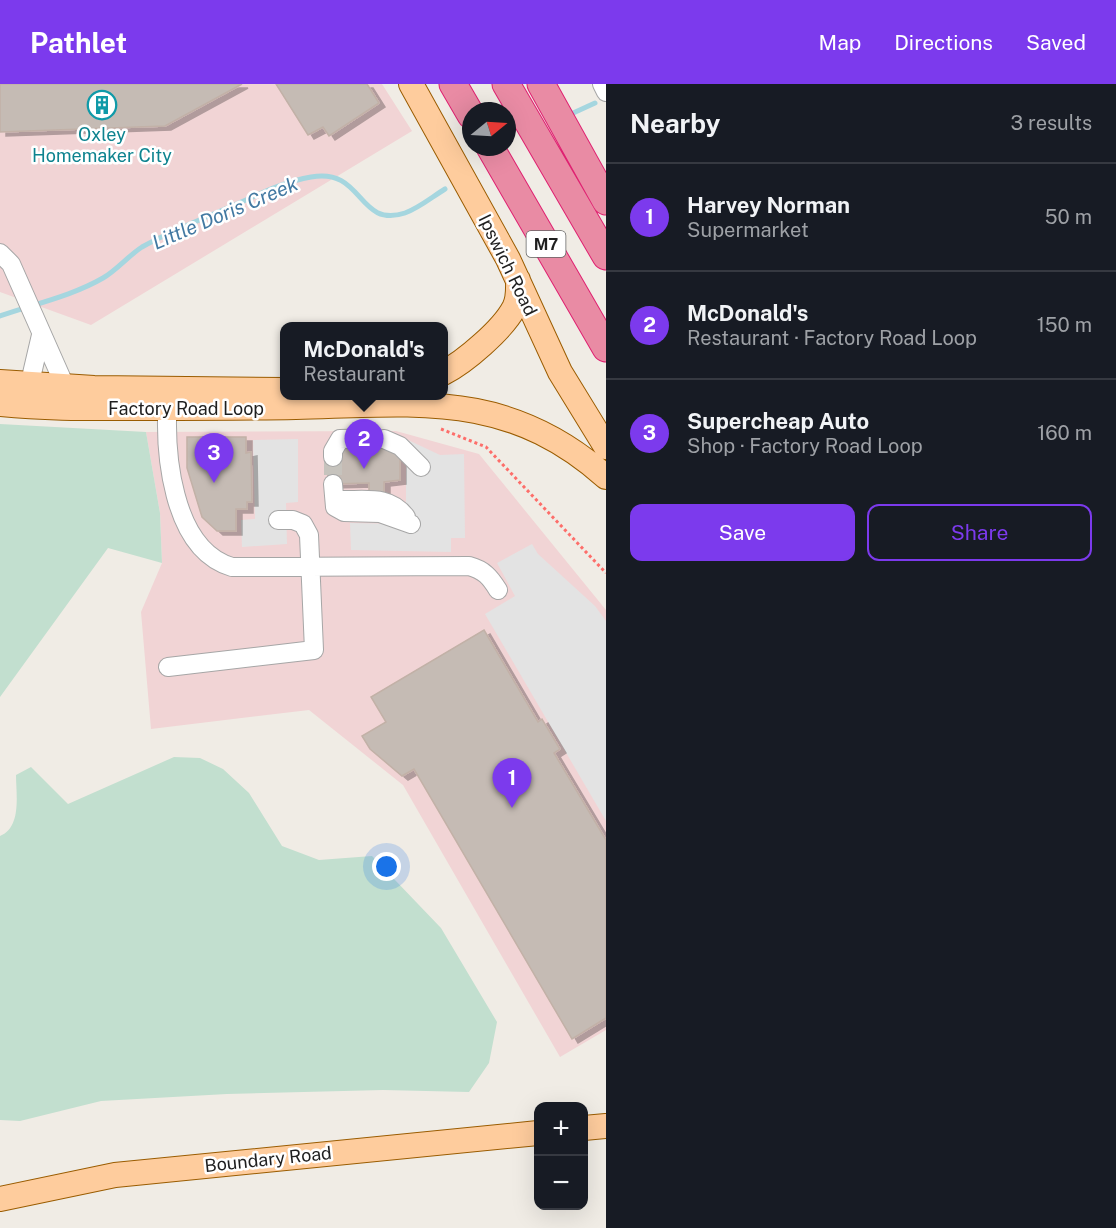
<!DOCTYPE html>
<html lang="en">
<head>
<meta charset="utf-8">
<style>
  :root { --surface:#171b24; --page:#20242c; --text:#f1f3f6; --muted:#9ea1a6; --line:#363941; --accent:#7c3aed }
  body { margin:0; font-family:"Public Sans",sans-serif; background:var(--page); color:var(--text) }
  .controls { position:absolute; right:18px; bottom:18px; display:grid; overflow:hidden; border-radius:12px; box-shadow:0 6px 24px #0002 }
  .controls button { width:54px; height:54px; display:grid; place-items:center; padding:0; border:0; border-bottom:2px solid var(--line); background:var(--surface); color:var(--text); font:30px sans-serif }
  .compass { position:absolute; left:462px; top:18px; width:54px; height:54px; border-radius:50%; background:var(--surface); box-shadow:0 6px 24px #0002; rotate:72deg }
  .you { position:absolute; left:387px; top:783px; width:21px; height:21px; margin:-15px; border:4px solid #fff; border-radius:50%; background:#1a73e8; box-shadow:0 0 0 9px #1a73e833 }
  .badge { display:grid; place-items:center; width:39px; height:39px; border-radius:50%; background:var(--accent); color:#fff; font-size:20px; font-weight:700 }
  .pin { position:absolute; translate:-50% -50px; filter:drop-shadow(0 2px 3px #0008) }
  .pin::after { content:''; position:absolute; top:32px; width:21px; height:18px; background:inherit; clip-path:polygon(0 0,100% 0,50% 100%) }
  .popup { position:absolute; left:280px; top:238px; width:168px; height:78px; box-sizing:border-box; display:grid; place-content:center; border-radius:12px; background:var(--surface); filter:drop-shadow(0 2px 4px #0005); font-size:20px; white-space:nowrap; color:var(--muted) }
  .popup b { font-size:22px; color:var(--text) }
  .popup::after { content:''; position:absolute; left:50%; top:100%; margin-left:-12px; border:12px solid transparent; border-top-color:var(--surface) }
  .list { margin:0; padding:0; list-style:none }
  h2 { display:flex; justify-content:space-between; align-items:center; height:78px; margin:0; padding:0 24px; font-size:26px }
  h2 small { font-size:20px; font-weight:400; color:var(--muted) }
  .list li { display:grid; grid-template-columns:39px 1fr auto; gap:18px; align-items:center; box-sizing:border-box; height:108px; padding:0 24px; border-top:2px solid var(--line) }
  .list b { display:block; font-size:22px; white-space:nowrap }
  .list p { margin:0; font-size:20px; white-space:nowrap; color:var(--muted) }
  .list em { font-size:20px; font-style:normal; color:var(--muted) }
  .actions { display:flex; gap:12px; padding:18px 24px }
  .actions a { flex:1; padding:14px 0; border:2px solid var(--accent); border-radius:12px; text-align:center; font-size:21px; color:var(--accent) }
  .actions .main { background:var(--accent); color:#fff }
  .map { position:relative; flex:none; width:606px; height:1144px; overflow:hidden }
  header { display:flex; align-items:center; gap:36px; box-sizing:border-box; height:84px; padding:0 30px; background:var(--accent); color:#fff }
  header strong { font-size:28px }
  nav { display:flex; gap:33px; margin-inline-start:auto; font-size:21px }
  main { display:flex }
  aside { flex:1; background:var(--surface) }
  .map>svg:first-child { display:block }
  .commercial { fill:#f1d4d5 }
  .wetland { fill:#c2dfcf }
  .parking { fill:#e3e3e3 }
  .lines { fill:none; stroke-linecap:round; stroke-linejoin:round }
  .stream { stroke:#a5d6df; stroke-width:5 }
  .building { fill:#c5bbb4; stroke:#c2b1a7; stroke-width:1.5; filter:url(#shadow) }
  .minor-tunnel { stroke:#c6c3bd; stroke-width:18; stroke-dasharray:18 9; stroke-linecap:butt }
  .minor-casing { stroke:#a6a6a6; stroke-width:20 }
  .major-casing { stroke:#9a5c00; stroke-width:26 }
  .highway-casing { stroke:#df2171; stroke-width:29 }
  .path { stroke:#fd6e6a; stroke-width:3; stroke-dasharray:3 3; stroke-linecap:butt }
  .minor { stroke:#fff; stroke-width:18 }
  .major { stroke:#fecc9d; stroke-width:24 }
  .highway { stroke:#e98ba4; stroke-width:27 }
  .labels { text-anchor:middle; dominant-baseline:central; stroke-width:5; stroke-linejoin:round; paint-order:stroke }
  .shield { fill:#fff; stroke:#626262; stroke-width:1.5 }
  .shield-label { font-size:16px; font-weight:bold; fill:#1f1f1f }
  .culture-label { font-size:18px; fill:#0d838f; stroke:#fff }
  .street-label { font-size:18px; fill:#1f1f1f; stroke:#fff }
  .water-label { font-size:20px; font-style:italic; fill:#4379a2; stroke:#fff }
</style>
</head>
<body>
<header>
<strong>Pathlet</strong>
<nav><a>Map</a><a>Directions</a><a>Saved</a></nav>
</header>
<main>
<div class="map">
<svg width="606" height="1144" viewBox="0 0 606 1144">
  <defs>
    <filter id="shadow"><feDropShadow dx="6" dy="4" stdDeviation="0" flood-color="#0004"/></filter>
  </defs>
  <rect width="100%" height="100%" fill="#f0ece5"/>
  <path class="commercial" d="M0,0H382L412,47L91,241L0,208Z
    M396,347L479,370L606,526V946L560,973L403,701L309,626L151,645L141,528L162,479L160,429L146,348Z"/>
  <path class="wetland" d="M0,340L146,348L160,429L162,479L108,464L0,613Z
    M174,673L200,674L223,685L249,709L282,762L319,776L372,772L441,844L497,938L489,979L469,1008L383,1006L227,1010L101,1017L20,1037L0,1036V752C22,743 16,710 16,691L31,683L68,720Z"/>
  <path class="parking" d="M298,355V418L286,419L287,460L242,463L241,436L255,435L253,356Z
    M406,355L440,371L464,370L465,454H451V468L351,466L350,439L406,440Z
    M532,460L538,470L595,522L606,537V737L485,530L515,512L497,479Z"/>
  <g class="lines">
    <path class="stream" d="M571,30L595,19
      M0,232C34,220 72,212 103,194C117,186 128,172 142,163C170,147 200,136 230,123C256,112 282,98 311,93C364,83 357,145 405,129C419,124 432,113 445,105"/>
  </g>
  <path class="building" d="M0,0H242L165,42L0,48Z
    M276,0H367L379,19L329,52L323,43L308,51Z
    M187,353H246V369L251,368L252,418H247V425H236V447H217L202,433L187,384Z
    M339,359H392L400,372V396L384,398V411H369V399L328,400V373Z
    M484,546L538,638L542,635L560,665L554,669L606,756V934L572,955L414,685L402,692L370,665L362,652L386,638L371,613Z"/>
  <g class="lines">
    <path class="minor-tunnel" d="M333,373V400"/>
    <g class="minor-casing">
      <path id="minor" d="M602,0L606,8
        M0,169L11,180L65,302L64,313
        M27,311L41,251
        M168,313C164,366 171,465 232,483L469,482C484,486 490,493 498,506
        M384,355L400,362L421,383
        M333,373V367L340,355L374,354
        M333,400L335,423L344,428L380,429L411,440
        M338,416C364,417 389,410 406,433
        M168,583L314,566L309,451L303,440L293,436H278"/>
    </g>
    <g class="major-casing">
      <path id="major" d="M411,0L508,175L560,288L606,363
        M443,289C465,278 503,245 514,224C519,215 518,206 518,196
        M0,298L94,304L284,306
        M0,320C48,325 97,324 146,324C196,324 246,324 296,323C417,320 508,306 606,393
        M584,1044L606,1042
        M0,1115L115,1091L538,1049"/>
    </g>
    <g class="highway-casing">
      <path id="highway" d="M453,0L471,31
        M506,0L606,172
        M541,0L606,117
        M490,63L606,264"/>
    </g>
    <path class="path" d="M441,345L486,363L606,489"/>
    <use href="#minor" class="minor"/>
    <use href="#major" class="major"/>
    <use href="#highway" class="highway"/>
  </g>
  <defs>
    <g id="building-ring" transform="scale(1.5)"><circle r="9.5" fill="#fff" stroke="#0f9aa8" stroke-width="1.5"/><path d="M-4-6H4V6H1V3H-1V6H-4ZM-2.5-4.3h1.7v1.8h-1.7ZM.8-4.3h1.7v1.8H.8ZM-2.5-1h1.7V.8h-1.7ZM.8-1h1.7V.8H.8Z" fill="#0f9aa8"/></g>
  </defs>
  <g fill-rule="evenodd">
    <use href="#building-ring" x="102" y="21"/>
  </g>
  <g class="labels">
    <rect class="shield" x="526.5" y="147" width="39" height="26" rx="4.5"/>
    <g class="shield-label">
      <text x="546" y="160">M7</text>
    </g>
    <g class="culture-label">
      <text x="102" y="50">Oxley<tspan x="102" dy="21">Homemaker City</tspan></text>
    </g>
    <g class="street-label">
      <text transform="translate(508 181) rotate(64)">Ipswich Road</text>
      <text x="186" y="324">Factory Road Loop</text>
      <text transform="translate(268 1075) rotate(-6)">Boundary Road</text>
    </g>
    <g class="water-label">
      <text transform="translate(225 129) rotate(-23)">Little Doris Creek</text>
    </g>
  </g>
</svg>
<div class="controls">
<button>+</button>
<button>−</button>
</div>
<svg class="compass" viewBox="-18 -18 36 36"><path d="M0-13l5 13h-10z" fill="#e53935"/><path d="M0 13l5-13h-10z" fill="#9ea1a6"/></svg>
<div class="you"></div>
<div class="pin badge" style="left:512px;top:724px">1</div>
<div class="pin badge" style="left:364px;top:385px">2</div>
<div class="popup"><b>McDonald's</b>Restaurant</div>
<div class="pin badge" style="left:214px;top:399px">3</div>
</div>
<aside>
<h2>Nearby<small>3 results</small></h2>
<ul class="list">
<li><span class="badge">1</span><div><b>Harvey Norman</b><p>Supermarket</p></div><em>50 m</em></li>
<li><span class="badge">2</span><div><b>McDonald's</b><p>Restaurant · Factory Road Loop</p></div><em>150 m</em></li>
<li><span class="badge">3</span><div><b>Supercheap Auto</b><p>Shop · Factory Road Loop</p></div><em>160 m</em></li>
</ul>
<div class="actions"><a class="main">Save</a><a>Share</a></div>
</aside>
</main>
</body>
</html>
